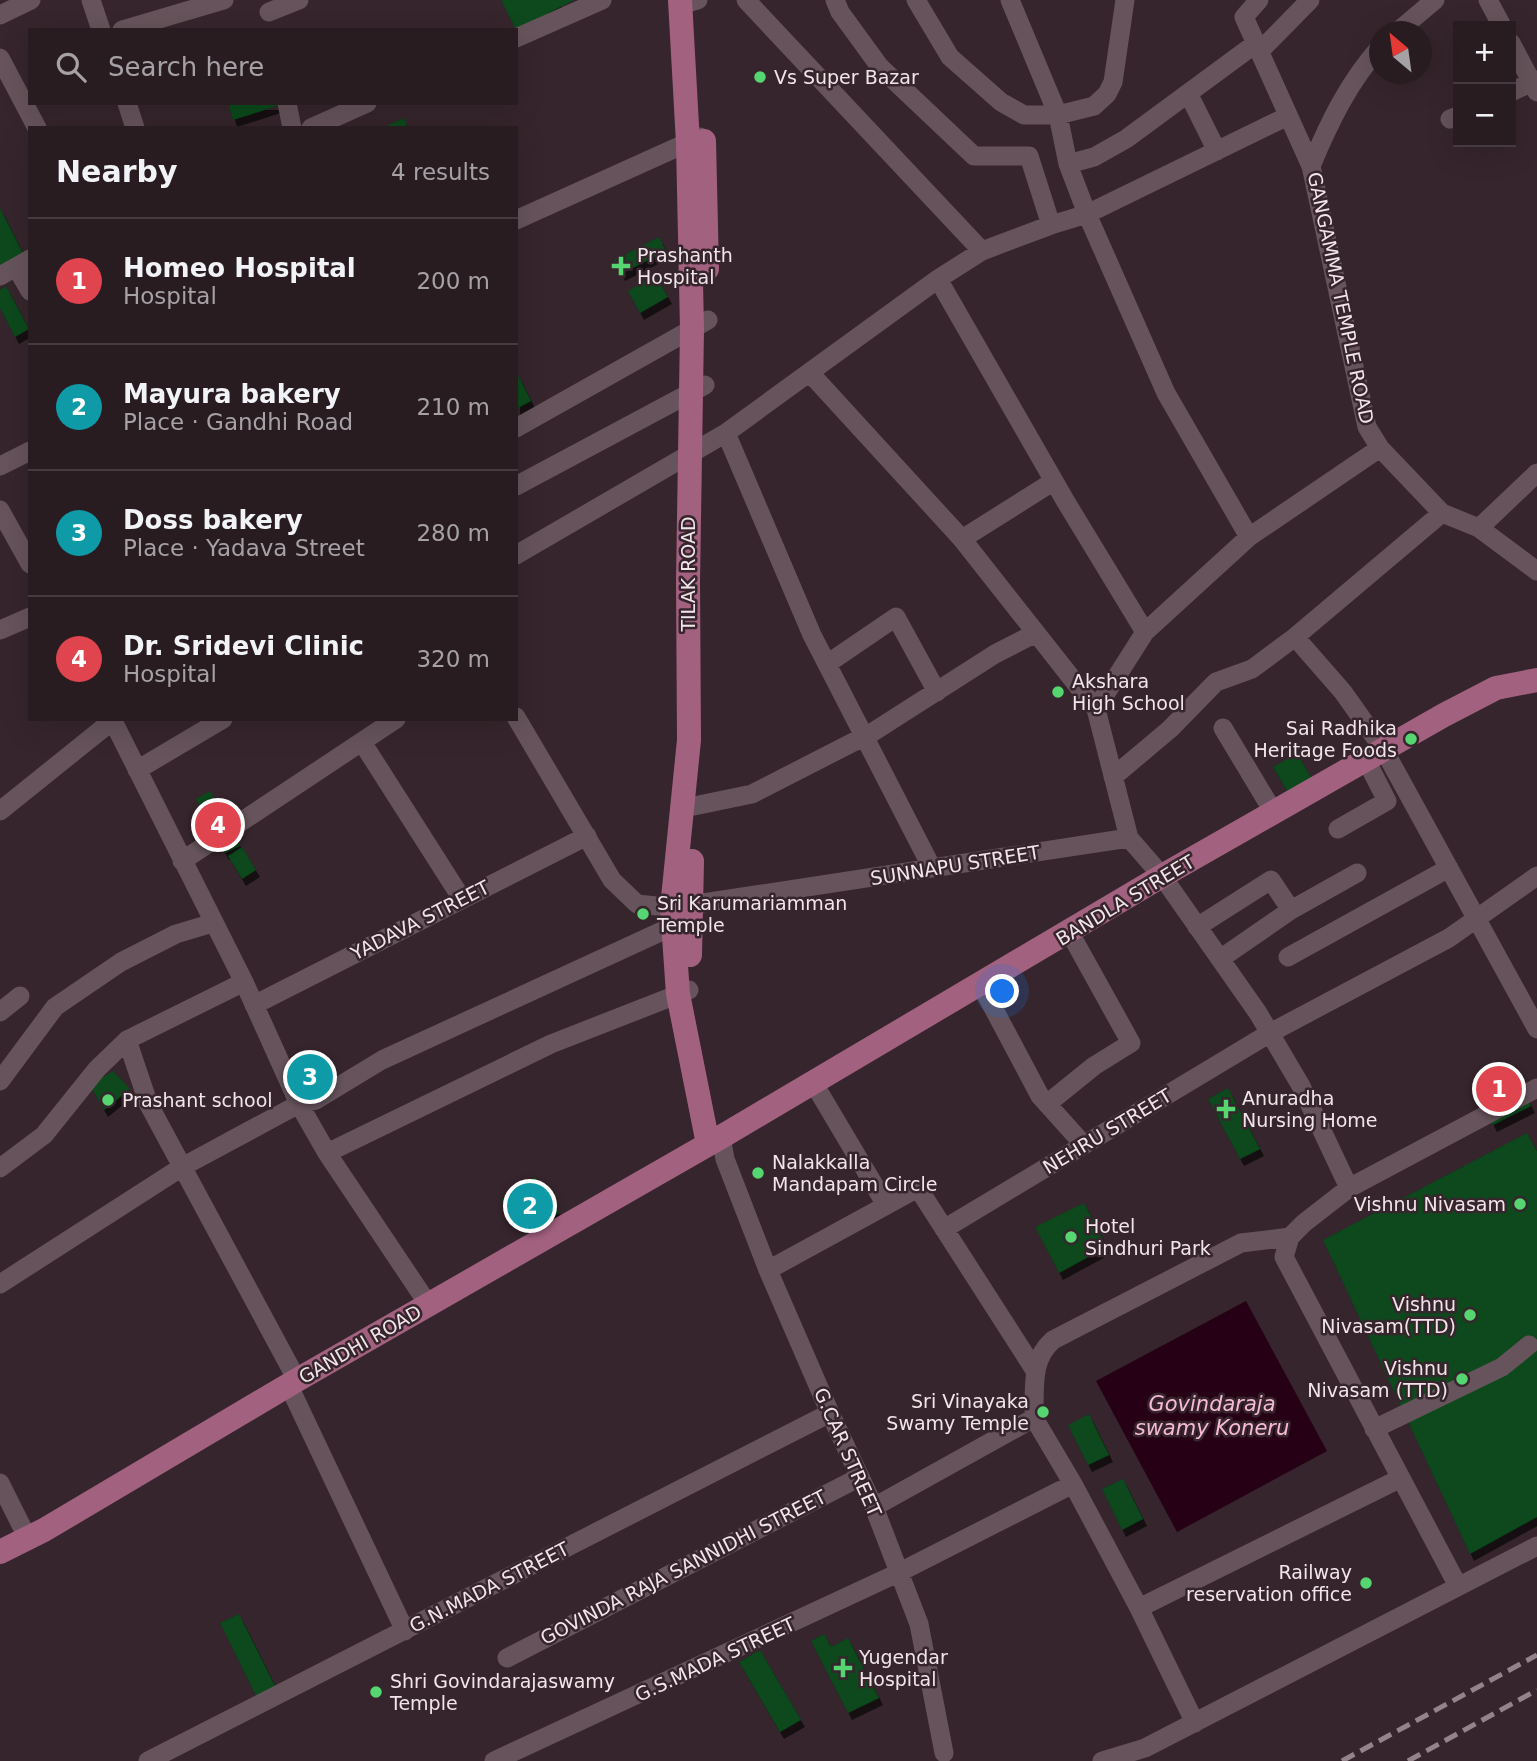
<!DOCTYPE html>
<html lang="en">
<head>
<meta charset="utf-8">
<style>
  :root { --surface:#281c21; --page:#34292e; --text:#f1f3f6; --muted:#a5a1a5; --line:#443a3f; --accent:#0b8043 }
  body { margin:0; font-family:"DejaVu Sans",sans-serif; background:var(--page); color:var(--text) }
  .controls { position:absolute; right:21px; top:21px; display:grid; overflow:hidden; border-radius:0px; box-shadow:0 7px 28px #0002 }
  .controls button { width:63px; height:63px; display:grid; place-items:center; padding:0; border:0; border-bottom:2px solid var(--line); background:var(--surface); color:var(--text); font:35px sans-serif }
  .compass { position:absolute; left:1369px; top:21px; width:63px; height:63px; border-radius:50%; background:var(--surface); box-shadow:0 7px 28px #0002; rotate:331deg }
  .you { position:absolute; left:1003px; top:992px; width:24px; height:24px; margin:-18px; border:5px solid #fff; border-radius:50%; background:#1a73e8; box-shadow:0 0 0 10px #1a73e833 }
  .badge { display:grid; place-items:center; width:46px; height:46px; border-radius:50%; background:var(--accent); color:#fff; font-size:23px; font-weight:700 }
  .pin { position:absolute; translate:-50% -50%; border:4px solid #fff; box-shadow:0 2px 7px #0006 }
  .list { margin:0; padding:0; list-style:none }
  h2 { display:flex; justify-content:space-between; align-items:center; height:91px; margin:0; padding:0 28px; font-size:30px }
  h2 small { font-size:23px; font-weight:400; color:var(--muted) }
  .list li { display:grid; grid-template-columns:46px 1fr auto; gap:21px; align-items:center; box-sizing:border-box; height:126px; padding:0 28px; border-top:2px solid var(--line) }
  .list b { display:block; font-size:26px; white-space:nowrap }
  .list p { margin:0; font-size:23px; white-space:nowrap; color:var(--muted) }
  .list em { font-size:23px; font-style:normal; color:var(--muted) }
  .icon { flex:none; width:38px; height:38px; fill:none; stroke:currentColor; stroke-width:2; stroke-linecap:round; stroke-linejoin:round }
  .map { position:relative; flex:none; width:1537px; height:1761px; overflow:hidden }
  .search { position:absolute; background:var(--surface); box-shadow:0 7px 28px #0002; left:28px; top:28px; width:490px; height:77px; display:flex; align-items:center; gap:18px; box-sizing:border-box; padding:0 24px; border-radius:0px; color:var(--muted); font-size:26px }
  .panel { position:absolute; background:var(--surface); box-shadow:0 7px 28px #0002; left:28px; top:126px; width:490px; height:595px; border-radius:0px }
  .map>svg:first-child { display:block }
  .water { fill:#260014 }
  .building { fill:#07481a; filter:url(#shadow) }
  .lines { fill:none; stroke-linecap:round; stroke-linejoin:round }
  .minor { stroke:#66535b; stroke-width:19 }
  .major { stroke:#a36180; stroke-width:24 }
  .rail { stroke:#93848a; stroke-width:5; stroke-dasharray:14 7; stroke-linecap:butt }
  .poi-dot { fill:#56d671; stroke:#36252c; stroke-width:2.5 }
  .labels { text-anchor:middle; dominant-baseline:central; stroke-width:5; stroke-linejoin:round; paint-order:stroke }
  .poi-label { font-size:19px; fill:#f1e5ea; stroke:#36252c; text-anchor:start }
  .street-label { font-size:19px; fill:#f1e5ea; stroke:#36252c }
  .water-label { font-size:21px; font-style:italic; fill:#f7bad4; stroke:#36252c }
</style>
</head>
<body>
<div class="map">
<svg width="1537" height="1761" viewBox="0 0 1537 1761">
  <defs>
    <filter id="shadow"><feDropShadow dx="4" dy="7" stdDeviation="0" flood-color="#0009"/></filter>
  </defs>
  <rect width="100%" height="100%" fill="#36252c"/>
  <path class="water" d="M1246,1301L1327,1451L1177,1532L1096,1381Z"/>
  <path class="building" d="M501,0H574L516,30Z
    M228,103H283V104L233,120Z
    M404,118L408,128H382Z
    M0,208L25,257L0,270Z
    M659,237L666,251L621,274L614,260Z
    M656,275L668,297L640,313L628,291Z
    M6,286L29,329L15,337L0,308V290Z
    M518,375L531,401L516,409V376Z
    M1297,753L1315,784L1291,798L1273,767Z
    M210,791L240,846L225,853L196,799Z
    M242,847L256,870L242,879L228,856Z
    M322,1057L326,1088L305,1099L291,1067Z
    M1511,1065L1531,1106L1493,1125L1472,1084Z
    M113,1071L130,1089L104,1110L90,1085Z
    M1228,1088L1260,1149L1240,1159L1208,1099Z
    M1527,1133L1537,1151V1517L1470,1554L1323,1240Z
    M535,1177L559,1213L528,1231L501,1199Z
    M1084,1203L1107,1247L1059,1273L1035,1227Z
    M1089,1414L1109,1455L1088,1465L1068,1425Z
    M1123,1479L1143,1519L1122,1530L1102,1489Z
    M239,1614L275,1686L256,1696L220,1623Z
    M824,1634L831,1647L848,1638L879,1698L848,1713L811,1641Z
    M760,1650L801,1720L780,1732L739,1662Z"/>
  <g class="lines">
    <path class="minor" d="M91,0L101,30
      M746,0L982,251
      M835,0L840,12L880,67L974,156H1029L1051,225L982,251L938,279
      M916,0L950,57L1001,102L1024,115H1058L1094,106L1107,94L1113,82L1125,0
      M1010,0L1058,115L1068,164L1087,214L1166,393L1249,537
      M1259,0L1244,17L1311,166
      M1488,0L1502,26
      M681,5L698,0
      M269,12L299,0
      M0,15L31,0
      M122,30L224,0
      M1397,32L1435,0
      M516,38L602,0
      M1511,43L1537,92
      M1380,47C1348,83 1329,123 1311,166L1367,427L1380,448L1442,513L1479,528L1537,571
      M1259,52L1310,0
      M0,58L37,128
      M1511,92L1537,80
      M1188,93L1217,151
      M127,103L135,128
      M287,103L292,128
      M1450,119L1458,116
      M311,128L367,103
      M1068,164L1094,157L1126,139L1255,44
      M516,220L700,137
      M1051,225L1087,214L1288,116
      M16,267L30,291
      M0,276L30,259
      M810,373L962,539L1096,709
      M516,428L708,320
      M726,433L812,635L932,868
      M0,466L30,451
      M516,486L705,385
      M0,510L30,564
      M1479,528L1537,473
      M962,539L1054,481
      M516,555L726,433L938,279L1066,502L1145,632
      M0,630L30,617
      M1295,637L1442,513
      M827,664L896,617L937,692
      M516,717L612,880L637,904L686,909
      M112,719L244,982L299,1104L327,1153L428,1304
      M1223,728L1274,813
      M362,742L462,899
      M137,770L223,719
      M1113,777L1170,729L1216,682L1252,669L1295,637L1343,692L1384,750L1537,1029
      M694,806L752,794L873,732L995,654L1036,633
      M0,811L112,721
      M1338,829L1387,801L1366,760
      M1129,838L1096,709L1145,632L1249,537L1380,448
      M182,861L396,719
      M690,905L1129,838L1162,876L1258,1013L1301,1086L1349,1188
      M1197,927L1271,880L1291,910L1357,873
      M1288,957L1449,868
      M1220,959L1291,910
      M981,985L1040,1096L1084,1145
      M254,1005L587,836
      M0,1012L20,996
      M127,1040L149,1105L297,1380
      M0,1081L55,1007L121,962L176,934L213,923
      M813,1082L886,1205
      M1047,1104L1094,1066L1131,1043L1070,933
      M721,1137L725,1159L768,1270L830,1413L874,1507L919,1624L944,1753
      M327,1153L551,1044L689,990
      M0,1168L44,1135L97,1069L127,1040L244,982
      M944,1229L1270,1033L1449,938L1537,876
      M768,1270L918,1188L1036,1372
      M0,1284L182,1167L299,1104L316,1100L382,1060L684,921
      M289,1386L405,1631
      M1034,1418L1073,1484L1139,1608L1399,1479
      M1374,1429L1502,1367L1529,1345
      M0,1483L27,1537
      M874,1507L1034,1418C1035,1389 1030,1360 1053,1340L1241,1243L1290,1237
      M1458,1586L1284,1257L1290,1237L1304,1223L1349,1188L1537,1088
      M1139,1608L1195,1723
      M507,1658L860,1477
      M148,1761L830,1413
      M494,1761L898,1573L1073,1484
      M1102,1761L1145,1748L1537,1546"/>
    <path class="major" d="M680,0L688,143L692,329L688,581L689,740L672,908L678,994L708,1144
      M704,141L707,269
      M690,955L692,861
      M0,1552L44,1530L297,1380L721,1137L1162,876L1444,715L1496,688L1537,680"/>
    <path class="rail" d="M1342,1761L1537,1655
      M1408,1761L1537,1690"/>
  </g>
  <g class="poi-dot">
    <circle cx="760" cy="77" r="7"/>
    <path d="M617.5 255.5h7v7h7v7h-7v7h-7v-7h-7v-7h7z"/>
    <circle cx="1058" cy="692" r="7"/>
    <circle cx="1411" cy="739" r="7"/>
    <circle cx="643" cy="914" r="7"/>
    <circle cx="108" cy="1100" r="7"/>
    <path d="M1222.5 1098.5h7v7h7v7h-7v7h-7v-7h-7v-7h7z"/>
    <circle cx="758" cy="1173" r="7"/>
    <circle cx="1520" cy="1204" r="7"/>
    <circle cx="1071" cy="1237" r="7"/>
    <circle cx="1470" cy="1315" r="7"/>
    <circle cx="1462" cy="1379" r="7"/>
    <circle cx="1043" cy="1412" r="7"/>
    <circle cx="1366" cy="1583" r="7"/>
    <path d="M839.5 1657.5h7v7h7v7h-7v7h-7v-7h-7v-7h7z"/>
    <circle cx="376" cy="1692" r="7"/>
  </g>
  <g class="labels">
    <g class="poi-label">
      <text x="774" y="77">Vs Super Bazar</text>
      <text x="637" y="255">Prashanth<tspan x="637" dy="22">Hospital</tspan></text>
      <text x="1072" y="681">Akshara<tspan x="1072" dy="22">High School</tspan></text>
      <text x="1397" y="728" text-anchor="end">Sai Radhika<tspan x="1397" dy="22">Heritage Foods</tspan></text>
      <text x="657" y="903">Sri Karumariamman<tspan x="657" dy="22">Temple</tspan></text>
      <text x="1242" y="1098">Anuradha<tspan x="1242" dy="22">Nursing Home</tspan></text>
      <text x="122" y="1100">Prashant school</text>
      <text x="772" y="1162">Nalakkalla<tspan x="772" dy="22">Mandapam Circle</tspan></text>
      <text x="1506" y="1204" text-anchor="end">Vishnu Nivasam</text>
      <text x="1085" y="1226">Hotel<tspan x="1085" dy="22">Sindhuri Park</tspan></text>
      <text x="1456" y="1304" text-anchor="end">Vishnu<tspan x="1456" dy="22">Nivasam(TTD)</tspan></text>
      <text x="1448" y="1368" text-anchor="end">Vishnu<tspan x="1448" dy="22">Nivasam (TTD)</tspan></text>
      <text x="1029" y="1401" text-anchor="end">Sri Vinayaka<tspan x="1029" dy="22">Swamy Temple</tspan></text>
      <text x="1352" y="1572" text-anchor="end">Railway<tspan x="1352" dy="22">reservation office</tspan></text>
      <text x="859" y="1657">Yugendar<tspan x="859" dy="22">Hospital</tspan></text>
      <text x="390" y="1681">Shri Govindarajaswamy<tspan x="390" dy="22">Temple</tspan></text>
    </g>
    <g class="street-label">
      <text transform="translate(1341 298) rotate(78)">GANGAMMA TEMPLE ROAD</text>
      <text transform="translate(688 574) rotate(-90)">TILAK ROAD</text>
      <text transform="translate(955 865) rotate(-9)">SUNNAPU STREET</text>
      <text transform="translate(1125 900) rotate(-31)">BANDLA STREET</text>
      <text transform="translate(420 920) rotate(-27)">YADAVA STREET</text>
      <text transform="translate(1107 1131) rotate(-31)">NEHRU STREET</text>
      <text transform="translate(360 1344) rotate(-30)">GANDHI ROAD</text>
      <text transform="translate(848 1452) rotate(66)">G.CAR STREET</text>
      <text transform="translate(683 1567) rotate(-27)">GOVINDA RAJA SANNIDHI STREET</text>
      <text transform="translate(489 1587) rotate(-27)">G.N.MADA STREET</text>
      <text transform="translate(715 1659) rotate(-25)">G.S.MADA STREET</text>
    </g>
    <g class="water-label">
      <text x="1212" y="1404">Govindaraja<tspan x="1212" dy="24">swamy Koneru</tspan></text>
    </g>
  </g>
</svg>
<div class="controls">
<button>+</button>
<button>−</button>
</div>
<svg class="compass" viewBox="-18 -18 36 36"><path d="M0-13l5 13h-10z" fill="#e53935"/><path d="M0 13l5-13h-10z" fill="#a5a1a5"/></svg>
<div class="you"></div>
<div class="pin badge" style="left:1499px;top:1089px;background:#e0444e">1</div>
<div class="pin badge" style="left:530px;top:1206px;background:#0f9aa8">2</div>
<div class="pin badge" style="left:310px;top:1077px;background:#0f9aa8">3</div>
<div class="pin badge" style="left:218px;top:825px;background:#e0444e">4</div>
<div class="search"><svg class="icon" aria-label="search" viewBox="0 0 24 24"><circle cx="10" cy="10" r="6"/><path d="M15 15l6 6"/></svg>Search here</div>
<section class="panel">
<h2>Nearby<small>4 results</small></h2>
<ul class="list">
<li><span class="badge" style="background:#e0444e">1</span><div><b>Homeo Hospital</b><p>Hospital</p></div><em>200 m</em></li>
<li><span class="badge" style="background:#0f9aa8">2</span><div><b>Mayura bakery</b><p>Place · Gandhi Road</p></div><em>210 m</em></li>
<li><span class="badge" style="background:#0f9aa8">3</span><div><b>Doss bakery</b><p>Place · Yadava Street</p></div><em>280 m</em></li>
<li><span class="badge" style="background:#e0444e">4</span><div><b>Dr. Sridevi Clinic</b><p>Hospital</p></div><em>320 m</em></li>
</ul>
</section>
</div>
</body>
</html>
